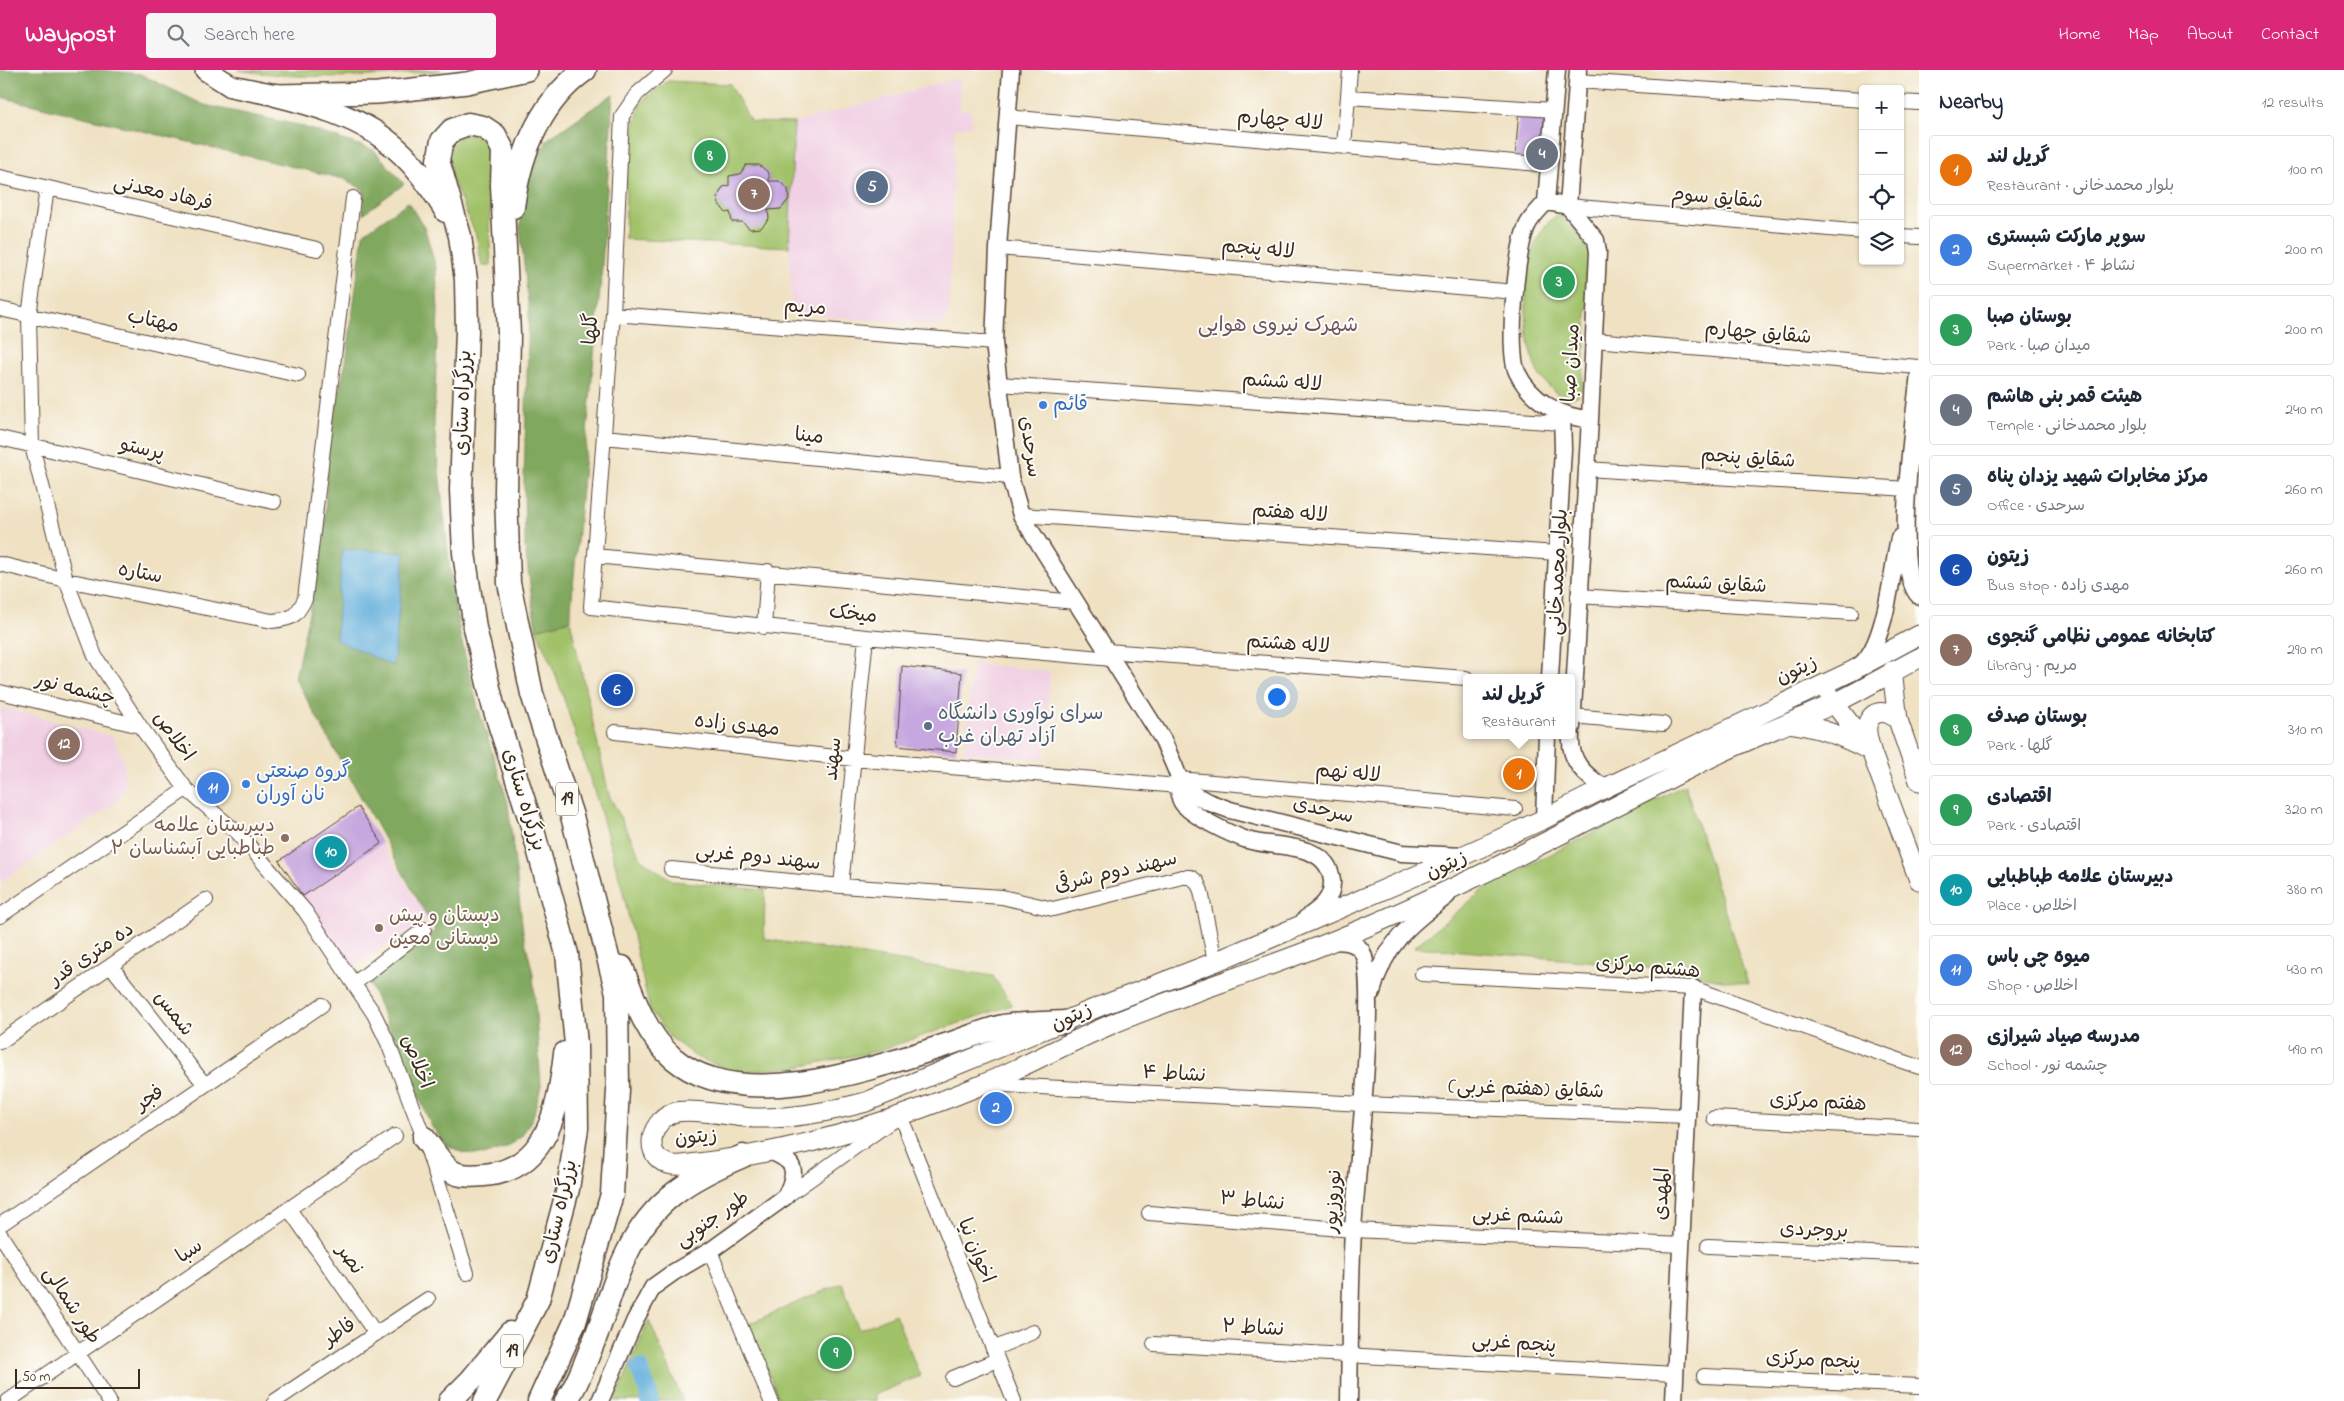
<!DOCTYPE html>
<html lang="en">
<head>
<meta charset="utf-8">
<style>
  :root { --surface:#fff; --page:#f6f6f7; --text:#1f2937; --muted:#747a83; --line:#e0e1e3; --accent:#db2777 }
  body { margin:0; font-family:"Indie Flower","Playpen Sans Arabic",sans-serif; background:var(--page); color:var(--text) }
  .controls { position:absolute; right:15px; top:15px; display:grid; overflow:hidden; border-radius:5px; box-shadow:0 1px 4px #0004 }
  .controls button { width:45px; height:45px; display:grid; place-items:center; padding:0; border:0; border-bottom:1px solid var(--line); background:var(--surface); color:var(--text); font:25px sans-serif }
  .scale { position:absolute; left:15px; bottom:12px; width:125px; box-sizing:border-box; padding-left:5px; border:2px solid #3b2a1e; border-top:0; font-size:14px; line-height:18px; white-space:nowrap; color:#3b2a1e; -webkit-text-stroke:4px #fdfcf7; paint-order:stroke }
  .you { position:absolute; left:1276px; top:626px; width:18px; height:18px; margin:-12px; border:4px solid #fff; border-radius:50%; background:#1a73e8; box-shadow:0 0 0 8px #1a73e833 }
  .badge { display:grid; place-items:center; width:32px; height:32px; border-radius:50%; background:var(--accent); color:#fff; font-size:16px; font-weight:700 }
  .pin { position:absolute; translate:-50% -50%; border:2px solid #fff; box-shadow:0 1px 5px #0006 }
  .popup { position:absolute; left:1463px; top:604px; width:112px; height:65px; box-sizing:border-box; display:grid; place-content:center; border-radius:5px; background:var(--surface); filter:drop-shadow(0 1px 4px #0005); font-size:16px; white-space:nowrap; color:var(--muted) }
  .popup b { font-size:19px; color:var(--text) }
  .popup::after { content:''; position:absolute; left:50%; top:100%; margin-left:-10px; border:10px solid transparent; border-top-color:var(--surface) }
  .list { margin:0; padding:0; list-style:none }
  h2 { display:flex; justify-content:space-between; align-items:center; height:65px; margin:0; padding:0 20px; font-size:21px }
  h2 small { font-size:16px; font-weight:400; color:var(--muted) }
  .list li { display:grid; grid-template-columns:32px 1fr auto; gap:15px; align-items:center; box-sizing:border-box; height:70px; margin:0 10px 10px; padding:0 10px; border:1px solid var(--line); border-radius:5px }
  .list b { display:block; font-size:19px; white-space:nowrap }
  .list p { margin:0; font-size:16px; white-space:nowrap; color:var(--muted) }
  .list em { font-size:16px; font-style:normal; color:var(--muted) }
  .icon { flex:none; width:28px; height:28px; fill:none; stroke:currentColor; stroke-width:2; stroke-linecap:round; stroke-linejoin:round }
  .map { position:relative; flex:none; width:1919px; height:1331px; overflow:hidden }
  header { display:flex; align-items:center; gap:30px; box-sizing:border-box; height:70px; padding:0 25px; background:var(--accent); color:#fff }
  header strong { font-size:24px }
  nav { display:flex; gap:28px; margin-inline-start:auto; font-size:18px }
  .search { width:350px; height:45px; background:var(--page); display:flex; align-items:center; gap:12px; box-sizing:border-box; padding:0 18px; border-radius:5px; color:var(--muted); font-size:19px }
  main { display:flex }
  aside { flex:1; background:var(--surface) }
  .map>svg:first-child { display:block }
  .built { fill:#f1d0e4 }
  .green { fill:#a2c26b; stroke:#6e7644; fill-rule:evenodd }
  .forest { fill:#81a85f; stroke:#5e693e }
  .water { fill:#65b0dd; stroke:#506d7e }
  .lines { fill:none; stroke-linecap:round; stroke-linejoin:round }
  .canal { stroke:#65b0dd; stroke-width:18 }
  .building { fill:#c6a7df }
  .minor-casing { stroke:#564537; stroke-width:16 }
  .tertiary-casing { stroke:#564537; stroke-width:19 }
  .secondary-casing { stroke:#564537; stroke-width:21 }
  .primary-casing { stroke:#564537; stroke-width:24 }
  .trunk-casing { stroke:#564537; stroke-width:25 }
  .minor { stroke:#fff; stroke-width:14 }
  .tertiary { stroke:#fff; stroke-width:16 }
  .secondary { stroke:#fff; stroke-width:19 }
  .primary { stroke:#fff; stroke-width:21 }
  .trunk { stroke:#fff; stroke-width:22 }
  .shop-dot { fill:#3f7fe0; stroke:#fdfcf7; stroke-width:2 }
  .service-dot { fill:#5c6f8a; stroke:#fdfcf7; stroke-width:2 }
  .education-dot { fill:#8d6e63; stroke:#fdfcf7; stroke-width:2 }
  .labels { text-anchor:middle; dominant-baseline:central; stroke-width:4; stroke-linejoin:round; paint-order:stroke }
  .shield { fill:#fdfcf7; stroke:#75695f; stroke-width:1 }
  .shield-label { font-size:19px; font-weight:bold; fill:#3b2a1e }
  .street-label { font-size:20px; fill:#3b2a1e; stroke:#fdfcf7 }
  .shop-label { font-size:20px; fill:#366cbe; stroke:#fdfcf7; text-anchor:start }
  .service-label { font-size:20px; fill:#4e5e75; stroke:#fdfcf7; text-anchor:start }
  .education-label { font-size:20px; fill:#785e54; stroke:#fdfcf7; text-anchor:end }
  .neighbourhood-label { font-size:21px; fill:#6c5662; stroke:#fdfcf7 }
</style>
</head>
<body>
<header>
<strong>Waypost</strong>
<div class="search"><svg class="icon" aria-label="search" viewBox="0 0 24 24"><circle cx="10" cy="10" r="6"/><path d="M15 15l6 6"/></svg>Search here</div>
<nav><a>Home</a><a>Map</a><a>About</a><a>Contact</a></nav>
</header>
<main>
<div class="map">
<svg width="1919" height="1331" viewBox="0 0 1919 1331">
  <rect width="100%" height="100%" fill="#fdfcf7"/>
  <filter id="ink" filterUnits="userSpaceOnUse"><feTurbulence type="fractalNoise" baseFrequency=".02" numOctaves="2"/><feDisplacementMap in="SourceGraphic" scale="10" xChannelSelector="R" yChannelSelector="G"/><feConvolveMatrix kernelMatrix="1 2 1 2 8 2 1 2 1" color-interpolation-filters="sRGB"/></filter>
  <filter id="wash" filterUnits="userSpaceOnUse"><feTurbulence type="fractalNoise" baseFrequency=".0096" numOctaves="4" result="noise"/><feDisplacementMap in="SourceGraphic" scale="20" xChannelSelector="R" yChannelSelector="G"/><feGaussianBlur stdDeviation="1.12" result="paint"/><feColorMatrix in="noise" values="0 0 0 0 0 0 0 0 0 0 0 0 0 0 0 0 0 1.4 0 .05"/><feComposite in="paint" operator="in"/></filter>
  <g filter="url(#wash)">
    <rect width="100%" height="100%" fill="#efe1c2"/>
    <path class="built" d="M960,8V40L971,41L972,56L955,58L949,243L940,256L792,243L789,177L794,53Z
      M973,594L1050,601L1043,689L964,683Z
      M0,637L113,667L123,689L125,716L118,731L0,813Z
      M358,735L428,849L349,899L330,866L277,790Z"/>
    <path class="green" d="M238,0H441C379,8 300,10 238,0Z
      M668,11L730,14L751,52L794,53L789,177L625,169L627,77L642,31ZM746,95H759L769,103V111L788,119L789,129L781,139L768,140L769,149L732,152L730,142L726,143L719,134L717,128L723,117L729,116L730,106L740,104Z
      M463,64L485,67L495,83L489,154L491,195L482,196L476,165L451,106L448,79Z
      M1559,144L1577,162L1591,185L1582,317L1578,325L1566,331C1557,323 1542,312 1537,301C1521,262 1517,168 1559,144Z
      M570,550L609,725L642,790L673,811L765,820L764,869L993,906L1012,935L878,981L797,997L735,1002L696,987L670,967L650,940L621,814L598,733L557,608L536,559Z
      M1685,715L1748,914L1621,894L1414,877L1487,817Z
      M842,1213L859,1260L895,1244L920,1306L874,1325L876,1331H780L748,1254Z
      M649,1250L683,1331H615Z"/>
    <path class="forest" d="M0,0H101L140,4L204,35L298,55L374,80L404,114L363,144L364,120L344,109L0,27Z
      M613,24L602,197L570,550L536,559L525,476L524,409L529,240L520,157L528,105L548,69Z
      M408,132L425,159L436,198L438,241L434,355L451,510L460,565L478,637L508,733L523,862L533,904L541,1016L533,1047L522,1066L507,1077L484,1085L463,1083L445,1074L432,1057L368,910L435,861L295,608L324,473L328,376L347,286L363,164Z"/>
    <path class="water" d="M342,479L405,483L393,596L336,570Z"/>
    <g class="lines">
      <path class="canal" d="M639,1298L648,1321L650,1331"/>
    </g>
    <g id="blocks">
      <path class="building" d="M1519,39L1550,42L1547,92L1515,90Z
        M746,95H759L769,103V111H779L788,119L789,129L781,139L768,140L769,149L761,158L750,159L742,152H732L730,142L726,143L719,134L717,128L723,117L729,116V106L740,104Z
        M902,596L962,603L956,682L897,676Z
        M358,737L382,773L303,826L279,791Z"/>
    </g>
  </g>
  <g filter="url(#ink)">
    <use href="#blocks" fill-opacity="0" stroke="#564537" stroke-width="1"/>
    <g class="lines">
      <g class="minor-casing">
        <path id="minor" d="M665,0L637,24L622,46L613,244L591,537L866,567L1112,589
          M1577,11L1863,30
          M1348,27L1554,40
          M1900,32L1919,33
          M1007,47L1549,95
          M1344,77L1350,0
          M0,107L317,179
          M47,118L29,246L32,376L66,510L95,586L140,656L186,719L238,763L305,841L374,944L388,973L424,1068L467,1203
          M1568,136L1863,162
          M1900,166L1919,167
          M998,178L1516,222
          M0,239L298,305
          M613,244L994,273
          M1594,270L1919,297
          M999,314L1562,353
          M604,367L1010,407
          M0,368L274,432
          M1586,399L1908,419
          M1021,445L1557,483
          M595,486L1075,532
          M0,494L66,510L272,551C292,549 296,547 305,529L353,128
          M1578,526L1851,543
          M764,557L768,501
          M1107,581L1466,608
          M0,622L140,656
          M1572,646L1663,654
          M615,662L854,689L1179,716
          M1179,709L1515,739
          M671,799L841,816L1002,827L1053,839L1182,807H1191L1197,812L1201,821L1215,892
          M841,816L866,567
          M0,846L186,719
          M111,896L205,1015
          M1422,904L1693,918L1919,997
          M355,913L424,859
          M0,972L206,830
          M984,1014L1363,1034L1687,1046
          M1714,1048L1919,1059
          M785,1127L900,1045L1014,1331
          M289,1139L376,1264
          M1149,1143L1353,1160L1682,1175
          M0,1155L322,935
          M0,1164L109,1331
          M1708,1176L1919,1185
          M710,1181L771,1331
          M1154,1274L1675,1304
          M993,1279L1033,1262
          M1704,1306L1919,1316
          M953,1308L997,1290
          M8,1331L395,1066
          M275,1331L428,1229"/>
      </g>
      <g class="tertiary-casing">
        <path id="tertiary" d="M1011,0L998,178L994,273L1010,407L1021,445L1163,670C1168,683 1176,697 1179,709C1180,718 1177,728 1184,735C1196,748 1230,764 1247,770C1275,779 1328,770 1332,811C1333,830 1319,839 1305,849
          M1546,132L1568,136L1596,170L1598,182L1590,349C1561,348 1530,330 1517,302C1507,280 1516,178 1527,156C1531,147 1540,139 1546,132Z
          M1546,132L1557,0
          M1568,136L1578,0
          M1919,303C1915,344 1891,501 1919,526
          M1860,595C1886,575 1892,500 1899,468
          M1550,608L1563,379L1562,344
          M1572,657L1590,349
          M1571,665C1569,691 1584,705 1605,718
          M1179,716L1208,732L1230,740L1402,783L1462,786
          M1544,749L1547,665
          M1334,871C1344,872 1354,871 1361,880C1380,904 1355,1117 1353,1160C1350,1217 1350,1274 1349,1331
          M1372,922C1385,873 1409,855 1447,826
          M600,1331L635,1250L653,1217L674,1202L710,1181L785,1127C798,1102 797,1091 769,1081
          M1674,1331L1693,918"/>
      </g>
      <g class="secondary-casing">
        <path id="secondary" d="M1919,565L1852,601L1605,718L1544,749L1462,786L1215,892L1101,936L866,1032C829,1042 793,1049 754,1048C734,1047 691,1037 673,1043C647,1053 643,1091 673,1095C679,1096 684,1095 690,1094C789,1083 887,1054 979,1016C1024,997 1067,973 1112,954C1185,923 1260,901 1333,871C1462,819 1583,752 1706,690C1748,669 1791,653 1833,634C1862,620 1890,603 1919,588
          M1892,601L1898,650L1919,711
          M1829,624L1834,633L1871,681L1919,810
          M1788,653C1816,656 1840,665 1865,678
          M1871,680C1869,673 1866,664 1867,656C1871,638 1888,640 1898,650"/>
      </g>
      <g class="primary-casing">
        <path id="primary" d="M206,0L231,16L276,25L378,23L467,13L527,0"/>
      </g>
      <g class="trunk-casing">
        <path id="trunk" d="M276,25C360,46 400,65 446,141
          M513,137C520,84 540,32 585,0
          M622,897C634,929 646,965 673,988C741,1046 874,998 949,974C967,968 985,960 1003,956C1023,953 1044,953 1064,952
          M424,1068C432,1078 441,1094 451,1101C460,1107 474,1106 484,1105C549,1100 559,1035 565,983
          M450,1331L471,1310L510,1263
          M485,1331L538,1230L568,1119L577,1058L576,974L567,884L531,753L493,635L475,558L464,483L461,420L467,261L466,210L460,166L438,90L442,71L452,60L468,54L483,57L495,65L503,80L502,115L509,264L506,422L509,513L532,624L572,746L617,923L618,1020L612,1124L575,1252L539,1331
          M566,1331C578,1314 584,1295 592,1276C605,1246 612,1213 627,1183C653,1129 691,1108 743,1086"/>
      </g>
      <use href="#minor" class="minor"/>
      <use href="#tertiary" class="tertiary"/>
      <use href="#secondary" class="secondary"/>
      <use href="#primary" class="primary"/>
      <use href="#trunk" class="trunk"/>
    </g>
  </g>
  <g class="shop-dot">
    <circle cx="1043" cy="335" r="5"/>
    <circle cx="246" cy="714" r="5"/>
  </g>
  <circle class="service-dot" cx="928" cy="656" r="5"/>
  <g class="education-dot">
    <circle cx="285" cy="768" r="5"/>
    <circle cx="379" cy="858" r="5"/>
  </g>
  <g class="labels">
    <g class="shield">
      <rect x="556" y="712.5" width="22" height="33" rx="4"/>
      <rect x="501" y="1264.5" width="22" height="33" rx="4"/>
    </g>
    <g class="shield-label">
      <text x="567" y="729">19</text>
      <text x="512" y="1281">19</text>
    </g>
    <g class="street-label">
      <text transform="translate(1280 51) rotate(5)">لاله چهارم</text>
      <text transform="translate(163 124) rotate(13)">فرهاد معدنی</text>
      <text transform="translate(1717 129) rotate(5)">شقایق سوم</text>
      <text transform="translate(1258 180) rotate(5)">لاله پنجم</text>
      <text transform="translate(805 238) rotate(4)">مریم</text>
      <text transform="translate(153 252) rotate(12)">مهتاب</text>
      <text transform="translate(592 259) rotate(-86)">گلها</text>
      <text transform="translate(1758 264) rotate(5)">شقایق چهارم</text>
      <text transform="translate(1572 293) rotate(-87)">میدان صبا</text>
      <text transform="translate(1282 313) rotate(4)">لاله ششم</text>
      <text transform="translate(464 333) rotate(-88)">بزرگراه ستاری</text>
      <text transform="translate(809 367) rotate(6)">مینا</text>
      <text transform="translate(1029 377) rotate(82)">سرحدی</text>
      <text transform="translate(142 380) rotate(13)">پرستو</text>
      <text transform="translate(1748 389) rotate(4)">شقایق پنجم</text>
      <text transform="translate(1290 444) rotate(4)">لاله هفتم</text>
      <text transform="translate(1559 502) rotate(-87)">بلوار محمدخانی</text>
      <text transform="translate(140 504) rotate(11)">ستاره</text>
      <text transform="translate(1716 515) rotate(3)">شقایق ششم</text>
      <text transform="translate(853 545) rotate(6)">میخک</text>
      <text transform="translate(1288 575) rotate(4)">لاله هشتم</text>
      <text transform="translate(1797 601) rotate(-25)">زیتون</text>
      <text transform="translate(75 620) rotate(14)">چشمه نور</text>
      <text transform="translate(737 656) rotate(6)">مهدی زاده</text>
      <text transform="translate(173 667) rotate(54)">اخلاص</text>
      <text transform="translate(834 689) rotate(-84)">سهند</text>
      <text transform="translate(1348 704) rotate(5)">لاله نهم</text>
      <text transform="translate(523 730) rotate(73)">بزرگراه ستاری</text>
      <text transform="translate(1323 741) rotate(14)">سرحدی</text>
      <text transform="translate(758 788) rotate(6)">سهند دوم غربی</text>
      <text transform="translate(1447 796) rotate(-25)">زیتون</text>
      <text transform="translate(1116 803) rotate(-13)">سهند دوم شرقی</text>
      <text transform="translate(92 885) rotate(-34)">ده متری قدر</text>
      <text transform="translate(1648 898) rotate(5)">هشتم مرکزی</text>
      <text transform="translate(173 944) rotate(52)">شمس</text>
      <text transform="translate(1072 948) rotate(-25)">زیتون</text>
      <text transform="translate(416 992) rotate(69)">اخلاص</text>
      <text transform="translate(1174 1005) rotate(3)">نشاط ۴</text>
      <text transform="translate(1526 1020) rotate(2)">شقایق (هفتم غربی)</text>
      <text transform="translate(150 1029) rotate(-34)">فجر</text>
      <text transform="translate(1818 1033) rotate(3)">هفتم مرکزی</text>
      <text transform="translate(696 1068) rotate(-5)">زیتون</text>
      <text transform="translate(1663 1124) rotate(-87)">المهدی</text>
      <text transform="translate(1334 1131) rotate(-86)">نوروزپور</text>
      <text transform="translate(1252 1132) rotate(5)">نشاط ۳</text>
      <text transform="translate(560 1142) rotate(-77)">بزرگراه ستاری</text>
      <text transform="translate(1518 1147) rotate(3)">ششم غربی</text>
      <text transform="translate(713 1150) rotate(-34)">طور جنوبی</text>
      <text transform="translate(1814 1161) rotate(2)">بروجردی</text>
      <text transform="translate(975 1181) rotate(68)">اخوان نیا</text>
      <text transform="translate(190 1182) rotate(-34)">سبا</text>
      <text transform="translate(349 1190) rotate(55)">نصر</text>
      <text transform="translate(71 1236) rotate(57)">طور شمالی</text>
      <text transform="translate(1253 1259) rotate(3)">نشاط ۲</text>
      <text transform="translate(340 1263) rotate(-34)">فاطر</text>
      <text transform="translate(1514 1274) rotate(4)">پنجم غربی</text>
      <text transform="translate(1813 1291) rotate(3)">پنجم مرکزی</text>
    </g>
    <g class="shop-label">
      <text x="1053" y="335">قائم</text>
      <text x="256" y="702">گروه صنعتی<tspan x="256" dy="23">نان آوران</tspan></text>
    </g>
    <g class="service-label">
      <text x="938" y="644">سرای نوآوری دانشگاه<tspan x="938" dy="23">آزاد تهران غرب</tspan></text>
    </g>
    <g class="education-label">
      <text x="275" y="756">دبیرستان علامه<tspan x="275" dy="23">طباطبایی آبشناسان ۲</tspan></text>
      <text x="389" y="846" text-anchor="start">دبستان و پیش<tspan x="389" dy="23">دبستانی معین</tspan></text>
    </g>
    <g class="neighbourhood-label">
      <text x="1278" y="256">شهرک نیروی هوایی</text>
    </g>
  </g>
</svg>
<div class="controls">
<button>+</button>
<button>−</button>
<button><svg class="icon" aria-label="locate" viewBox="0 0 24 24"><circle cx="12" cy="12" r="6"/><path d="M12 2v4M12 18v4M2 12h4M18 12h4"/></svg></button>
<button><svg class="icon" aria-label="layers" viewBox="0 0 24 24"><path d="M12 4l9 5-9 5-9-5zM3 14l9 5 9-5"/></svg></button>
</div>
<div class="scale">50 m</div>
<div class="you"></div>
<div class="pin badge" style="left:1519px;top:704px;background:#e8710a">1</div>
<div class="popup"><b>گریل لند</b>Restaurant</div>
<div class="pin badge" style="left:996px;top:1038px;background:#3f7fe0">2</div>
<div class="pin badge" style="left:1559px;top:212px;background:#2e9e5b">3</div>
<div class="pin badge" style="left:1542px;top:84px;background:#6b7280">4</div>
<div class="pin badge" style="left:872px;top:117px;background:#5c6f8a">5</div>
<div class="pin badge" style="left:617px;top:620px;background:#1a4fb4">6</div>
<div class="pin badge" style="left:754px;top:124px;background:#8d6e63">7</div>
<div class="pin badge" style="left:710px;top:86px;background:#2e9e5b">8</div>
<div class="pin badge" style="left:836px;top:1283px;background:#2e9e5b">9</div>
<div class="pin badge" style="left:331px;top:782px;background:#0f9aa8">10</div>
<div class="pin badge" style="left:213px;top:718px;background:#3f7fe0">11</div>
<div class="pin badge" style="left:64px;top:674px;background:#8d6e63">12</div>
</div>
<aside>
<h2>Nearby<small>12 results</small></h2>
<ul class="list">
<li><span class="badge" style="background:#e8710a">1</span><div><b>گریل لند</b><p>Restaurant · بلوار محمدخانی</p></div><em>100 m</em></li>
<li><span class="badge" style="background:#3f7fe0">2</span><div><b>سوپر مارکت شبستری</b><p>Supermarket · نشاط ۴</p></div><em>200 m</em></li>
<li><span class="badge" style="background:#2e9e5b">3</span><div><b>بوستان صبا</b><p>Park · میدان صبا</p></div><em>200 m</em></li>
<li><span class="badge" style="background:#6b7280">4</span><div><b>هیئت قمر بنی هاشم</b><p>Temple · بلوار محمدخانی</p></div><em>240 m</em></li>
<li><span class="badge" style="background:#5c6f8a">5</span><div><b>مرکز مخابرات شهید یزدان پناه</b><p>Office · سرحدی</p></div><em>260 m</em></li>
<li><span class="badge" style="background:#1a4fb4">6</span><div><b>زیتون</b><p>Bus stop · مهدی زاده</p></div><em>260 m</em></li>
<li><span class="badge" style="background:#8d6e63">7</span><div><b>کتابخانه عمومی نظامی گنجوی</b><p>Library · مریم</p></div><em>290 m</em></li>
<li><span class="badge" style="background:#2e9e5b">8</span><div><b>بوستان صدف</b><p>Park · گلها</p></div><em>310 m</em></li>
<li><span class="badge" style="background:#2e9e5b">9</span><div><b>اقتصادی</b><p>Park · اقتصادی</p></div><em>320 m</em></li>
<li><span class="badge" style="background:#0f9aa8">10</span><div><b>دبیرستان علامه طباطبایی</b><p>Place · اخلاص</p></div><em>380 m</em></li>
<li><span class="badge" style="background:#3f7fe0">11</span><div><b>میوه چی باس</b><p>Shop · اخلاص</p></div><em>430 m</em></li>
<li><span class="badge" style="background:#8d6e63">12</span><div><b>مدرسه صیاد شیرازی</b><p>School · چشمه نور</p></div><em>490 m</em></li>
</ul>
</aside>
</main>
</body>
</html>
